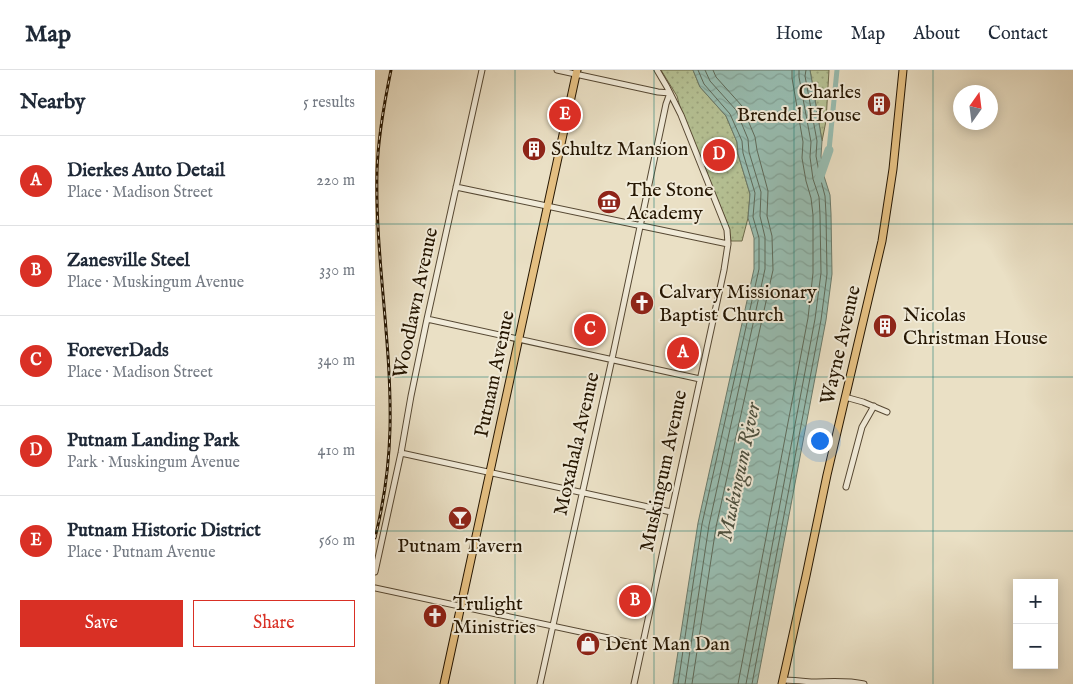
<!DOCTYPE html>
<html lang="en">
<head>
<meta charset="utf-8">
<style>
  :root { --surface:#fff; --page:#f6f6f7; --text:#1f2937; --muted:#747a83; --line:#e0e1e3; --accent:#d93025 }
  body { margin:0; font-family:"IM FELL English",serif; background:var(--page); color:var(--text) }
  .controls { position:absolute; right:15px; bottom:15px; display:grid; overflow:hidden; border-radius:0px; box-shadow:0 2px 12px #0003 }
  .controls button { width:45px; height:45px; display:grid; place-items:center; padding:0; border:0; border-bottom:1px solid var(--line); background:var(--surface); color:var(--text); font:25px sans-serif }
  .compass { position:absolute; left:578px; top:15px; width:45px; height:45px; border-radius:50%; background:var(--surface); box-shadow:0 2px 12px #0003; rotate:14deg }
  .you { position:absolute; left:444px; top:370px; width:18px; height:18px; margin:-12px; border:4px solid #fff; border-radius:50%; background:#1a73e8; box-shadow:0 0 0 8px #1a73e833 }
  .badge { display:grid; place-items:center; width:32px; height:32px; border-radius:50%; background:var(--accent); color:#fff; font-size:16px; font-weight:700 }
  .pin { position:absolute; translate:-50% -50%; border:2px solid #fff; box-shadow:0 1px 5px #0006 }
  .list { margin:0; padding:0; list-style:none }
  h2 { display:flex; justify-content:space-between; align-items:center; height:65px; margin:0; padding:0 20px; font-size:21px }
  h2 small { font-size:16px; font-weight:400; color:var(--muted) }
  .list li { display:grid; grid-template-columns:32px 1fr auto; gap:15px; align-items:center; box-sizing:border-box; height:90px; padding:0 20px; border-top:1px solid var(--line) }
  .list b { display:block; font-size:19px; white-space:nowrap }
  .list p { margin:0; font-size:16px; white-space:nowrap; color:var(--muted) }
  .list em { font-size:16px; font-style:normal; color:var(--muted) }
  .actions { display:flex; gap:10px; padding:15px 20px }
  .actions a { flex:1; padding:11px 0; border:1px solid var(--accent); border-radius:0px; text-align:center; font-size:18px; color:var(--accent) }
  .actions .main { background:var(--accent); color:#fff }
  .map { position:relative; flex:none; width:698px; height:614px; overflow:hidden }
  header { display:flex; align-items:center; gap:30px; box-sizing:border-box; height:70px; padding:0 25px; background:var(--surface); border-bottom:1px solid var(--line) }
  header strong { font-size:24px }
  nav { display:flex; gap:28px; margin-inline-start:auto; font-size:18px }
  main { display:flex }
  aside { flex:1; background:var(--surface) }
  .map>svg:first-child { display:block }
  .grass { fill:url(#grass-dots); stroke:#6e6c4c }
  .water { fill:url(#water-waves); stroke:#6a7a6b }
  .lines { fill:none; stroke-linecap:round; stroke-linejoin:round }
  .shore { stroke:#5e6a5a; stroke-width:1 }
  .canal { stroke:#98bdb1; stroke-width:5 }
  .river { stroke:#98bdb1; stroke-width:9 }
  .minor-casing { stroke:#564833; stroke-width:7 }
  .major-casing { stroke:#251602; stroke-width:9 }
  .minor { stroke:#f1ebd9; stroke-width:5 }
  .major { stroke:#e5c082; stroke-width:7 }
  .rail-casing { stroke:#251602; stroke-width:3 }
  .rail { stroke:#f1ebd9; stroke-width:1; stroke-dasharray:4; stroke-linecap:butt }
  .grid { fill:none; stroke:#0f766e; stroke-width:1; stroke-opacity:0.55 }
  .labels { text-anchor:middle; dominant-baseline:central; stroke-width:4; stroke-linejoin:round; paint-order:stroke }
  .poi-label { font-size:20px; fill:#251602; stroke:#f1ebd9; text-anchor:start }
  .street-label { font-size:20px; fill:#251602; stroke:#f1ebd9 }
  .water-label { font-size:21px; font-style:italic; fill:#4d503f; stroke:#f1ebd9 }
</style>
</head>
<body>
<header>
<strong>Map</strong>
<nav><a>Home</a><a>Map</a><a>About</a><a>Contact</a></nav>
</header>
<main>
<aside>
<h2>Nearby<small>5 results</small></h2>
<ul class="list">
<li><span class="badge">A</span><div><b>Dierkes Auto Detail</b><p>Place · Madison Street</p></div><em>220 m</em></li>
<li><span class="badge">B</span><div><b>Zanesville Steel</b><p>Place · Muskingum Avenue</p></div><em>330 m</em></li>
<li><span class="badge">C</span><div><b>ForeverDads</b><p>Place · Madison Street</p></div><em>340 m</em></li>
<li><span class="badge">D</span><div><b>Putnam Landing Park</b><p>Park · Muskingum Avenue</p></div><em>410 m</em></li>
<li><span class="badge">E</span><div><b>Putnam Historic District</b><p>Place · Putnam Avenue</p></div><em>560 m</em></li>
</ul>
<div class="actions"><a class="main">Save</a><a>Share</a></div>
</aside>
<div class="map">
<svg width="698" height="614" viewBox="0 0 698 614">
  <defs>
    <pattern id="grass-dots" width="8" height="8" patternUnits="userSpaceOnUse" patternTransform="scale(1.25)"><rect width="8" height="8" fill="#b6c295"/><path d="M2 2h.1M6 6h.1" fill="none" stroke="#9ca67f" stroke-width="1.8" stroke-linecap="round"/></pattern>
    <pattern id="water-waves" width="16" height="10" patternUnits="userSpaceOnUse" patternTransform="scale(1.25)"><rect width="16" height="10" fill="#98bdb1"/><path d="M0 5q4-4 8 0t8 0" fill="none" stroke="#83a297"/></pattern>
  </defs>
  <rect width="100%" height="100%" fill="#eae0c5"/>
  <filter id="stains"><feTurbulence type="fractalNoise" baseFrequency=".004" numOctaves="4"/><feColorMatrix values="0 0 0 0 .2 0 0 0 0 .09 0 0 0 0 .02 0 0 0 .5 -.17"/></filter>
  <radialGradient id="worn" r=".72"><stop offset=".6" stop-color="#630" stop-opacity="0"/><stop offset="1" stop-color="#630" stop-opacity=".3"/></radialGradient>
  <path class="grass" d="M286,0H318L325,17L351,46L362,72L363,84L375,124L373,148L367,171H356L353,155L305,37L302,26Z
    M435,0H454L451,51L447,71Z"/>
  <path class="water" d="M318,0H435L447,71L446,86L449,106L455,125L456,144L457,204L451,250L382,614H298L323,453L379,199V168L373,148L375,124L363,84L362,72L351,46L325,17Z"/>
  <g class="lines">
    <path class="shore" d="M303,614L327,454L384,199V168L378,147L380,123L368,83L367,71L355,44L329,14L323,0
      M310,614L334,455L390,199V167L385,146L386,122L374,82L373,69L361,40L335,11L330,0
      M317,614L341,457L398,200L397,166L392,146L393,121L382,80L380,67L367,36L341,7L338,0
      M363,614L433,248L438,203V145L436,128L431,111L427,88L428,72L417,8V0
      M371,614L440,249L446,203L445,145L444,127L438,109L435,87L436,72L424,7V0
      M377,614L446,250L452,204L451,144L450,126L445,107L441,86L442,71L430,6L431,0"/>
    <path class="canal" d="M454,80L462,0"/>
    <path class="river" d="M444,109L454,80"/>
    <g class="minor-casing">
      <path id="minor" d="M182,0L283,22L295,23
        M81,117L353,174
        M52,249L325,309
        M470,327L488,332L512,342
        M26,383L296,442
        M471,417L487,357L499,336
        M0,502L26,383L36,326L52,249L107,0
        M0,518L266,575
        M408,610C417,610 427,611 436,612C454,612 471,610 489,614
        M165,614L237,289L291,34L295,23
        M259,614L349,200L353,174L352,160L306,45L292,17L282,0"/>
    </g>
    <g class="major-casing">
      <path id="major" d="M69,614L202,0
        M407,614L431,506L452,405L507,171L518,99L528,0"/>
    </g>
    <use href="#minor" class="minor"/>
    <use href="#major" class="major"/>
    <g class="rail-casing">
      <path id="rail" d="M0,468C9,432 14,396 15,359C17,273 0,187 2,101C3,67 9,34 16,0"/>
    </g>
    <use href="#rail" class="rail"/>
  </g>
  <path class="grid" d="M140,0V614M279,0V614M419,0V614M558,0V614M0,154H698M0,307H698M0,461H698"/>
  <defs>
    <g id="building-disc" transform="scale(1.25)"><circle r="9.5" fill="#8f2418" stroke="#f1ebd9"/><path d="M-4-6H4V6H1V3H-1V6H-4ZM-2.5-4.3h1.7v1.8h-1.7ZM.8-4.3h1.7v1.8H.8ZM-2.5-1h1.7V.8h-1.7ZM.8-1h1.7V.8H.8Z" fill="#fff"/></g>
    <g id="museum-disc" transform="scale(1.25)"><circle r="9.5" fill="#8f2418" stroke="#f1ebd9"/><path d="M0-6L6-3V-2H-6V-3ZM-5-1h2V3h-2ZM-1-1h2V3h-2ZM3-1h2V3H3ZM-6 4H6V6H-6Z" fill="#fff"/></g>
    <g id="church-disc" transform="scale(1.25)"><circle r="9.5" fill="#8f2418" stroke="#f1ebd9"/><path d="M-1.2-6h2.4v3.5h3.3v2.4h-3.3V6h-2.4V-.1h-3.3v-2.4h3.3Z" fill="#fff"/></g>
    <g id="bar-disc" transform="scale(1.25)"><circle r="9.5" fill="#8f2418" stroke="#f1ebd9"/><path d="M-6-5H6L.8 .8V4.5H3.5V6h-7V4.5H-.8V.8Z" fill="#fff"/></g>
    <g id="shop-disc" transform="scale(1.25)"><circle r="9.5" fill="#8f2418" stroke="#f1ebd9"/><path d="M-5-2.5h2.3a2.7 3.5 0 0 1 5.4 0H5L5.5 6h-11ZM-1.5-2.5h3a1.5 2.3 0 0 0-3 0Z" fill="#fff"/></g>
  </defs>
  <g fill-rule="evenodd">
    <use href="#building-disc" x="504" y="34"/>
    <use href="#building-disc" x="159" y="79"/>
    <use href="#museum-disc" x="234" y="132"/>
    <use href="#church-disc" x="267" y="233"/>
    <use href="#building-disc" x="510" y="256"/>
    <use href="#bar-disc" x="85" y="448"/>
    <use href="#church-disc" x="60" y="546"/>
    <use href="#shop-disc" x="213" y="574"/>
  </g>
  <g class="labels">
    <g class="poi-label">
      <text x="486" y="22" text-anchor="end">Charles<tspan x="486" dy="23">Brendel House</tspan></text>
      <text x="176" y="79">Schultz Mansion</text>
      <text x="252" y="120">The Stone<tspan x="252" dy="23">Academy</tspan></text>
      <text x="284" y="222">Calvary Missionary<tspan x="284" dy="23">Baptist Church</tspan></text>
      <text x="528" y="245">Nicolas<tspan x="528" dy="23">Christman House</tspan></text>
      <text x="85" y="476" text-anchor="middle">Putnam Tavern</text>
      <text x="78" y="534">Trulight<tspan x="78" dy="23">Ministries</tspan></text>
      <text x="230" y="574">Dent Man Dan</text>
    </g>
    <g class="street-label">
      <text transform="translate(41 233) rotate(-78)">Woodlawn Avenue</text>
      <text transform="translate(466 275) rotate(-77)">Wayne Avenue</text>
      <text transform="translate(120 304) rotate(-78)">Putnam Avenue</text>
      <text transform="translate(202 374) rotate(-77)">Moxahala Avenue</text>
      <text transform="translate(289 401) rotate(-78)">Muskingum Avenue</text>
    </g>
    <g class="water-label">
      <text transform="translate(365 402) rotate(-78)">Muskingum River</text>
    </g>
  </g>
  <rect width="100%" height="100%" filter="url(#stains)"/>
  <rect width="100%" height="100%" fill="url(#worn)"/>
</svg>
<div class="controls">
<button>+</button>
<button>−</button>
</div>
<svg class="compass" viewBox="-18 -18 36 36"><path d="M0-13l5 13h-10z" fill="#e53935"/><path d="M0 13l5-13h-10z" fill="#747a83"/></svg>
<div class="you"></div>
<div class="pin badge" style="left:308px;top:283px">A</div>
<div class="pin badge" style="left:260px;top:531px">B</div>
<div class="pin badge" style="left:215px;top:260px">C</div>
<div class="pin badge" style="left:344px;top:85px">D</div>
<div class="pin badge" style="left:190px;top:45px">E</div>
</div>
</main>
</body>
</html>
